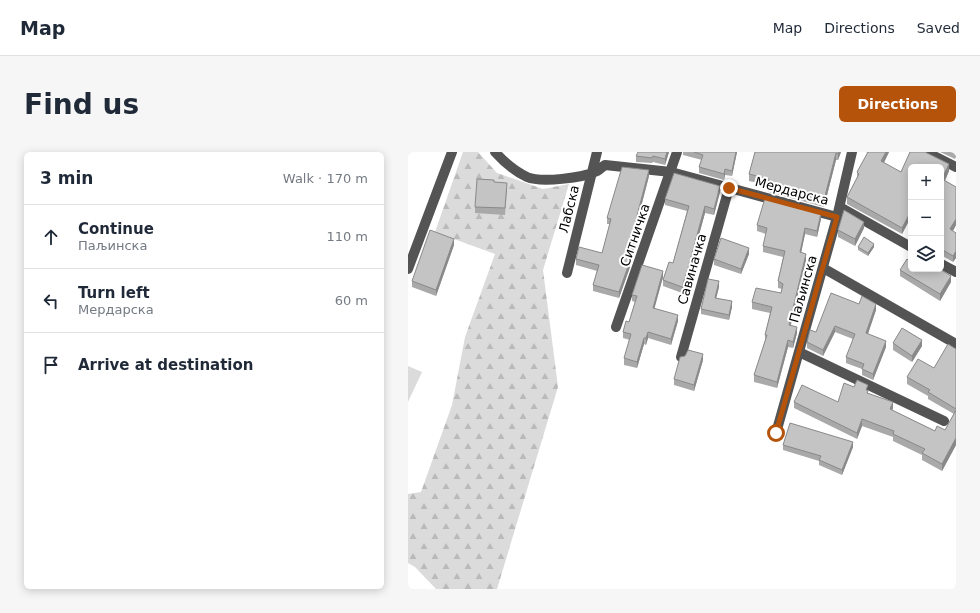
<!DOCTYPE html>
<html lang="en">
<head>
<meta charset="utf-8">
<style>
  :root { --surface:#fff; --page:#f6f6f7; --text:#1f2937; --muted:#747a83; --line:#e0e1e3; --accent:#b45309 }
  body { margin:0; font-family:"DejaVu Sans",sans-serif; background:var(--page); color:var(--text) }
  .controls { position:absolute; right:12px; top:12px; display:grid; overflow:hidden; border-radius:6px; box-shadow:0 2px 10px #0003 }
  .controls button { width:36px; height:36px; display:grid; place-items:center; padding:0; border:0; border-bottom:1px solid var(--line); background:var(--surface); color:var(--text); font:20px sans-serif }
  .stop { position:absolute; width:12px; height:12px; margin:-9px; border:3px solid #b45309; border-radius:50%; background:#fff }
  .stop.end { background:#b45309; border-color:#fff; box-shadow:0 1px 4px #0008 }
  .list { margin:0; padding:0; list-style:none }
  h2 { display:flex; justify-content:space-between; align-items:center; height:52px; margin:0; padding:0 16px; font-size:17px }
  h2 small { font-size:13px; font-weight:400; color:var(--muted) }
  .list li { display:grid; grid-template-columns:26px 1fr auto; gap:12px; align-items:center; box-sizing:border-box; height:64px; padding:0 16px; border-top:1px solid var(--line) }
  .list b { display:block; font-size:15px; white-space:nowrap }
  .list p { margin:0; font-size:13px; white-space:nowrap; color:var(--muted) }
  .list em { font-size:13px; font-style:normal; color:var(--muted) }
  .icon { flex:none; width:22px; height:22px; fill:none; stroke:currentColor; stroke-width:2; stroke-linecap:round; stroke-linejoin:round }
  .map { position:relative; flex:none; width:548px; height:437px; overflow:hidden; border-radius:6px }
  header { display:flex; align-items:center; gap:24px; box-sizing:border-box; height:56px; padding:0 20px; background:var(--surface); border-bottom:1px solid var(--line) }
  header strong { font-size:19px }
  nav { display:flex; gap:22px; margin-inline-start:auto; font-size:14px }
  .intro { display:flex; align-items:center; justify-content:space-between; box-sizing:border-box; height:96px; padding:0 24px }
  h1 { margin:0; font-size:28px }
  .button { padding:10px 18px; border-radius:6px; background:var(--accent); color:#fff; font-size:14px; font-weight:700 }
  main { display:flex; gap:24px; padding:0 24px }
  aside { flex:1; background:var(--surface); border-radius:6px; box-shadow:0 2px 10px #0003 }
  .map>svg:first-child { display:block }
  .forest { fill:url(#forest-firs) }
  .green { fill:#dbdbdb }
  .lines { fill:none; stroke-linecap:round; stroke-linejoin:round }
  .minor { stroke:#545454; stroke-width:10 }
  .wall { fill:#a9a9a9 }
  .shaded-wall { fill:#898989 }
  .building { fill:#c4c4c4; stroke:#898989 }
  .route { stroke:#b45309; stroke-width:5 }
  .labels { text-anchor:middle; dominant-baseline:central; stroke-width:4; stroke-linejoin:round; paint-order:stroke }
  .street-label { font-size:13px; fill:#000; stroke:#fff }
</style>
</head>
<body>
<header>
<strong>Map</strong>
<nav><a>Map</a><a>Directions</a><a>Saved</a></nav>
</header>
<div class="intro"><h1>Find us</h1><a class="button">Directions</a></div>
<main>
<aside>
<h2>3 min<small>Walk · 170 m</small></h2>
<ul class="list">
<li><svg class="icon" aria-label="ahead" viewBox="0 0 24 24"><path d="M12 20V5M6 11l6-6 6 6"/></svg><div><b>Continue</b><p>Паљинска</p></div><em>110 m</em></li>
<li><svg class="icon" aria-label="left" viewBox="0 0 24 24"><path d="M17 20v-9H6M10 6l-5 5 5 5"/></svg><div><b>Turn left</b><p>Мердарска</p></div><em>60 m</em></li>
<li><svg class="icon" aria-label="arrive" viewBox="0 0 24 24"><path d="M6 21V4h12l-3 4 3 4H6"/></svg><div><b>Arrive at destination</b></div></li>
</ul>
</aside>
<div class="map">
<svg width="548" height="437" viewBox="0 0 548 437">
  <defs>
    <pattern id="forest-firs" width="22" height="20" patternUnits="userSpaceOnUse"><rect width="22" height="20" fill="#dbdbdb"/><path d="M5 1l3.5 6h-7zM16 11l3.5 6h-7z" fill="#bababa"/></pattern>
  </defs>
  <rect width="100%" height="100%" fill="#fff"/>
  <path class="forest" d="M55,0H70L89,21L135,37L161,32L135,118L150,235L89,437H28L7,415L0,411V342L13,340L44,253L57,185L87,102L27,80Z"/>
  <path class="green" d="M0,214L14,220L0,250Z"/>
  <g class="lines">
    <path class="minor" d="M87,0C96,10 106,19 119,25C133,31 175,26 189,19C192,17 194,15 197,13L263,20L429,65
      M518,0L548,15
      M432,55L503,95
      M533,112L548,120
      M415,116L548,192
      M0,117L44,0
      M159,121L189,0
      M208,175L269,0
      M391,200L536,269
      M273,205L321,36
      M368,281L429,65L444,0"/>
  </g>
  <path class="wall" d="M261,0L257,13L245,10L244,11L228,10V4Z
    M275,0H329L324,24L317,23L316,28L291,21V15L294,8L275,3Z
    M347,0H433L430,8H428L416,55L361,40L360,39V33L341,29V22Z
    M458,0H481L476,11L493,20L502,0H517L541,12V19L537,29L548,35V73L545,79L548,81V106L545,110L533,103V15H503V65L494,82L439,52V45L449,26V20L460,1Z
    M532,0H548L547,7Z
    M241,24L228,75L230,82L222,111V115L211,146L185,139V133L189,119L168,113V107L194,101L202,72H199V66Z
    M86,30L99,37L97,63L67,61V55Z
    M312,40L306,63L297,61L280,123L274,141L255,134V128L265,111L279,59L257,53V47Z
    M413,67L409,85L397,82L393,101L398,108L383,173L389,181L385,196L380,195L369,236L346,230V223L357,189V183L362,161L344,157V150L373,141L374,137L370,136V129L375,105L355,100V94L358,82L349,79V73Z
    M456,76L447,94L430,85V78Z
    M46,93L28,144L4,135V129Z
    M450,95H466L460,104L450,98Z
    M341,102L333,122L306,113V107Z
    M503,117L543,130L532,149L492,124V118Z
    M255,125L246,156L270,169L263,193L240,186L238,193L236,192L229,216L216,213V206L222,188L215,186V180L221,170L227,150L224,149V143Z
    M311,135L308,146L324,155L321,168L293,162V157Z
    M451,152L468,158L460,182L478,195L465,228L454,223V217L438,211V205L445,187L427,180L415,204L399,196V190L408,180Z
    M485,191L514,194L504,210L485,198Z
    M548,197V293L534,319L514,308V303L485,289V285L454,274L449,287L386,256V250H430L460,240V241L485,256L484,258L527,279L537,278L546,262L520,247V244L499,232V225L526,216Z
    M295,208L286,239L266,233V227Z
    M375,293L445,295L434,323L411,313V309L375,298Z"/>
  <path class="shaded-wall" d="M259,0H261L257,13V7Z
    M328,0H329L324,24V19Z
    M431,0H433L430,8V2Z
    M478,0H481L473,16V9Z
    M547,0H548V4L547,7Z
    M428,1V8L416,55V48Z
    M541,12V19L534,34V27Z
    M317,17V23L316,28V22Z
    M241,18V24L226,81V75Z
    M312,34V40L306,63V57Z
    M297,54V61L280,123L274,141V135Z
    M503,59V65L494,82V76Z
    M413,61V67L409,85V79Z
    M548,67V73L542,84V77Z
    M456,70V76L447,94V87Z
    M230,76V82L222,111V115L211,146V140L221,109Z
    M397,76V82L392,106V100Z
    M46,87V93L28,144V138Z
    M466,92V95L460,104V101Z
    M341,96V102L333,122V117Z
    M548,99V106L545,110V104Z
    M398,102V108L381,179V173Z
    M255,119V125L245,162V156Z
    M543,124V130L532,149V142Z
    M311,129V135L307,151V146Z
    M324,149V155L321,168V163Z
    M468,152V158L458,187V181Z
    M270,163V169L263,193V187Z
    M427,174V180L415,204V198Z
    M389,175V181L385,196V190Z
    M240,180V186L238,193V186Z
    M236,186V192L229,216V210Z
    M380,188V195L369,236V230Z
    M514,188V194L504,210V204Z
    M478,189V195L465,228V222Z
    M295,202V208L286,239V233Z
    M485,250V256L482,264V257Z
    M454,267V274L449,287V281Z
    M548,286V293L534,319V312Z
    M445,290V295L434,323V318Z"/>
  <path class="building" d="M230,0H259L257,7L245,4L244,6L228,4Z
    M286,0H328L324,19L317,17L316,22L291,15L295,3Z
    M347,0H431L430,2L428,1L416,48L361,33L360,32L361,27L341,22Z
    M460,0H478L473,9L493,20L502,0H517L541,12L534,27L548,35V67L542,77L548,81V99L545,104L533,97V15H503V59L494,76L439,45L451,22L449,20Z
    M214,15L241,18L226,75L230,76L221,109H222L211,140L185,133L191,113L168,107L171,95L194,101L203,67L199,66Z
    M266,21L312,34L306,57L297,54L280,116L274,135L255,128L261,110L265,111L281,54L257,47Z
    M69,27L86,28V30L99,31L97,56L67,55Z
    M357,46L413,61L409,79L397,76L392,100L398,102L381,173L389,175L385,190L380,188L369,230L346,223L359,183H357L364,155L344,150L348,136L373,141L375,132L370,129L377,99L355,94L359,76L349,73Z
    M436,58L456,70L447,87L430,78Z
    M22,78L46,87L28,138L4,129Z
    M456,85L466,92L460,101L450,95Z
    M313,86L341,96L333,117L306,107Z
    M499,107L503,110V117H515L516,118V117H532L543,124L532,142L492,118Z
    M234,113L255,119L245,156L270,163L263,187L240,180L238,186H236L229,210L216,206L223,182L215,180L218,169L221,170L229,144L224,143Z
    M300,127L311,129L307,146L324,149L321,163L293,157Z
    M423,141L451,152L454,144L468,152L458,181L478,189L465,222L454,217L456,212L438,205L447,182L427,174L415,198L399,190L402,178L408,180Z
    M494,176L514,188L504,204L485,191Z
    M540,192L548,197V257L520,240L522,238L499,225L510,207L526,216Z
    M280,198L295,202L286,233L266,227L272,205L277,204Z
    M449,228L460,233L458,238L460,239L459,241L485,250L482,257L527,279L529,274L537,278L548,258V286L534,312L514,301L517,297L485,282L486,279L454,267L449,281L386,250L394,233L430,250L436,231L446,235Z
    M382,271L445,290L434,318L411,308L413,304L375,293Z"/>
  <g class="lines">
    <path class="route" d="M321,36L429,65L368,281"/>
  </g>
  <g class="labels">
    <g class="street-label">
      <text transform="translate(384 39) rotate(15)">Мердарска</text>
      <text transform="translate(161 57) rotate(-76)">Лабска</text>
      <text transform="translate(227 83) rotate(-71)">Ситничка</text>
      <text transform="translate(284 117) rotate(-74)">Савиначка</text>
      <text transform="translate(395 137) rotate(-74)">Паљинска</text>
    </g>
  </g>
</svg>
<div class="controls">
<button>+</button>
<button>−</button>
<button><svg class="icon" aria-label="layers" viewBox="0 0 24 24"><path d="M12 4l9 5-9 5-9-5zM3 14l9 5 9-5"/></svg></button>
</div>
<div class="stop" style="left:368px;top:281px"></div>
<div class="stop end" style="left:321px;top:36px"></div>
</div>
</main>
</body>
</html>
